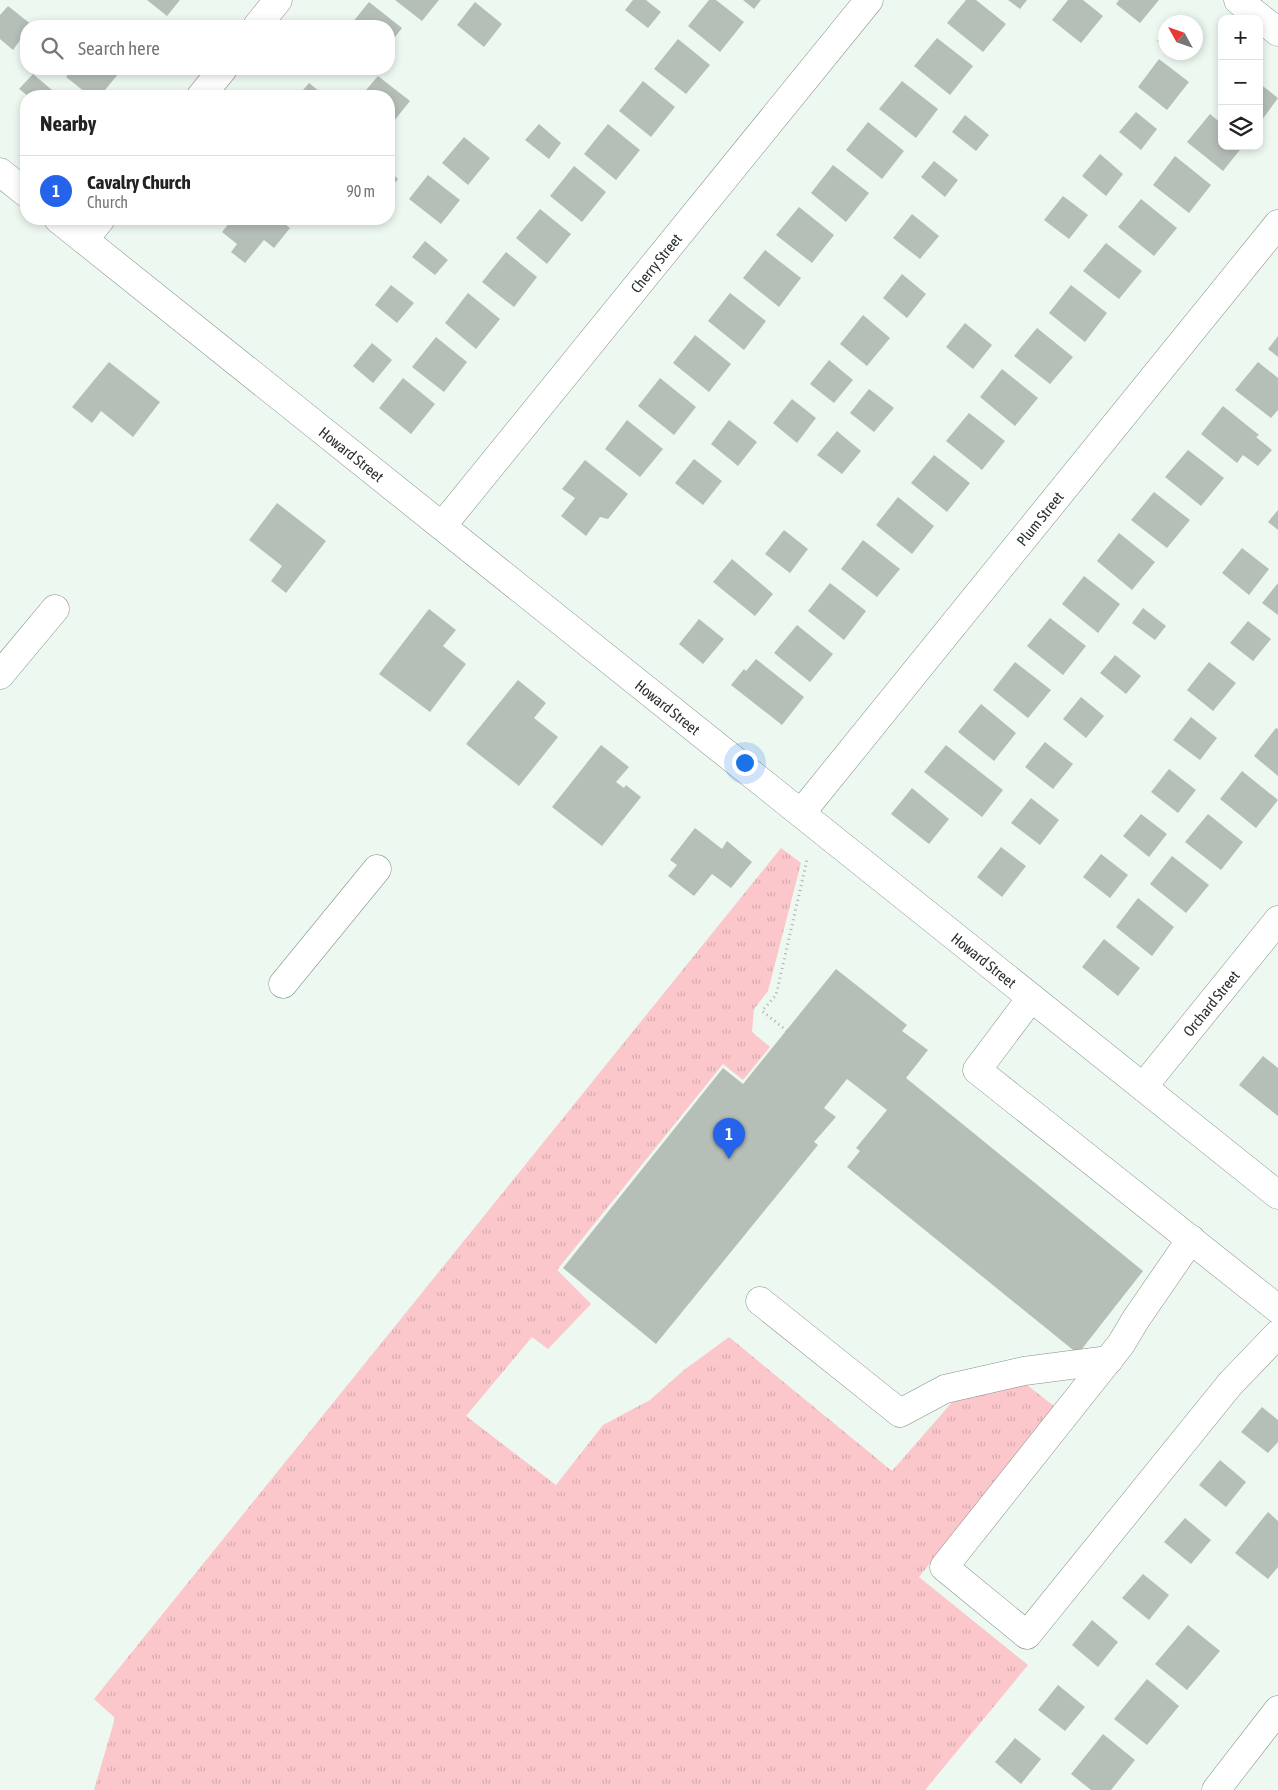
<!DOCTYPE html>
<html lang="en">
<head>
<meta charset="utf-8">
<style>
  :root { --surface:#fff; --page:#f6f6f6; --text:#222; --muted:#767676; --line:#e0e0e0; --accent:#2563eb }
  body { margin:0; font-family:"Asap Condensed",sans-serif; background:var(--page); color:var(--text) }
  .controls { position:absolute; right:15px; top:15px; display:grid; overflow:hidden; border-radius:10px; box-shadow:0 2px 8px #0003 }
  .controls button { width:45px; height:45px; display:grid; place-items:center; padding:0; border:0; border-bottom:1px solid var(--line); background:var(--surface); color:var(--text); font:25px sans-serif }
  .compass { position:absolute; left:1158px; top:15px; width:45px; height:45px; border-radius:50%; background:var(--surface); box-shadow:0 2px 8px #0003; rotate:310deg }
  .you { position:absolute; left:744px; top:762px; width:18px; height:18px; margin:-12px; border:4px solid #fff; border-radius:50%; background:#1a73e8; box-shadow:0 0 0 8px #1a73e833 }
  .badge { display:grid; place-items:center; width:32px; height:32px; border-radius:50%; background:var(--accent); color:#fff; font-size:16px; font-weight:700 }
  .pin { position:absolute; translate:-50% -41px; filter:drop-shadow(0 1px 2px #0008) }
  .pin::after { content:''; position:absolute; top:26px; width:18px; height:15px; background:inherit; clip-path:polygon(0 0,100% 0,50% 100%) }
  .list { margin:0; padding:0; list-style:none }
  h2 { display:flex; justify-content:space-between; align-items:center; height:65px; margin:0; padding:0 20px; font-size:21px }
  h2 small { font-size:16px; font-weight:400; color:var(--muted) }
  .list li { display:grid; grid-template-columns:32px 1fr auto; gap:15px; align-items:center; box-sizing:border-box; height:70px; padding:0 20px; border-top:1px solid var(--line) }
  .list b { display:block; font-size:19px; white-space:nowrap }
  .list p { margin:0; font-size:16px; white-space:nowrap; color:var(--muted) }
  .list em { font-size:16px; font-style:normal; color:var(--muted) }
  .icon { flex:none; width:28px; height:28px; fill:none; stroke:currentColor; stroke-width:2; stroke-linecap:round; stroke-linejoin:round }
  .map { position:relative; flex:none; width:1278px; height:1790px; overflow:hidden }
  .search { position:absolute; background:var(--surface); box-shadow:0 2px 8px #0003; left:20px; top:20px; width:375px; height:55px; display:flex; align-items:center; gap:12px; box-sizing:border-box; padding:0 18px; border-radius:20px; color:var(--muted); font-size:19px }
  .panel { position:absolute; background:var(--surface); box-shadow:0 2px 8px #0003; left:20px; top:90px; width:375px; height:135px; border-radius:20px }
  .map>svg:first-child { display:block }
  .grass { fill:url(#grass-tufts) }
  .building { fill:#b5bfb8 }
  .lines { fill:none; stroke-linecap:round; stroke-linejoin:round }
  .minor-casing { stroke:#869089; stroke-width:29 }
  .path { stroke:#a9b1ac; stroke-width:3; stroke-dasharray:1 4; stroke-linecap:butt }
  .minor { stroke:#fff; stroke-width:28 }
  .labels { text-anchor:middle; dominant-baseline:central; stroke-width:4.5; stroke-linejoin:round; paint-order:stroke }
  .street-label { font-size:15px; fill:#2b2f2c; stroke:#fff }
</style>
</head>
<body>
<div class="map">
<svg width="1278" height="1790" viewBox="0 0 1278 1790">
  <defs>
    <pattern id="grass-tufts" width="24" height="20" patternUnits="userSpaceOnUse" patternTransform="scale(1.25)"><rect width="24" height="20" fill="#fbc7cb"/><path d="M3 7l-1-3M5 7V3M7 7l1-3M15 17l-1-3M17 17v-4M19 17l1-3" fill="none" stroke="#d7abae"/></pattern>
  </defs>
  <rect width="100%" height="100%" fill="#edf8f1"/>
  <path class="grass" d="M781,848L801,863L768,991L754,1009L752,1032L770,1047L743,1080L723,1064L557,1270L591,1304L548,1349L532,1337L466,1416L556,1485L603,1425L650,1400L684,1370L729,1337L892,1471L954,1400L1022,1381L1055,1407L919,1577L1028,1665L925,1790H94L115,1718L94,1699Z"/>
  <path class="building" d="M147,0H180L167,16Z
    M395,0H439L422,21Z
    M633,0H646L661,12L648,28L625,10Z
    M709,0H716L744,22L720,52L688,26Z
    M743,0H761L754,9Z
    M966,0H976L1006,24L983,52L947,23Z
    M1008,0H1027L1020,9Z
    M1068,0H1083L1103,16L1081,43L1052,20Z
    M1119,0H1159L1140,23L1116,4Z
    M369,2L402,28L389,45V26H356L352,23Z
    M475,2L502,24L484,47L457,25Z
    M8,6L32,25L26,26V32L13,50L0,39V15Z
    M1166,30V48L1157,41Z
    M937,38L973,66L950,95L914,66Z
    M678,39L710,65L686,94L654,69Z
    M1159,59L1189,82L1167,110L1138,87Z
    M72,69H114L119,73L100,96H90L66,77Z
    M33,74L59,96H28L19,89Z
    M378,76L410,101L389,127V96H361Z
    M643,81L675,107L651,137L619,111Z
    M902,81L938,109L916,138L879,109Z
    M309,83L325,96H298Z
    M1259,83L1278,98L1259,124Z
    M1136,112L1157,129L1141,150L1119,132Z
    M1210,114L1222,124V146H1243L1223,171L1187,142Z
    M965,115L989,135L976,151L952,132Z
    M868,122L904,151L882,179L846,150Z
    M539,124L561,143L549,159L525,140Z
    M608,124L640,150L616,180L584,154Z
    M464,137L490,158L468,185L442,163Z
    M1100,154L1123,174L1106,196L1082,176Z
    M1175,156L1211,185L1189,213L1153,185Z
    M934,161L958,180L945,197L921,177Z
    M833,165L869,193L846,222L811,193Z
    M574,166L606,192L582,222L550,196Z
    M389,171L398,179L389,190Z
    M428,175L460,200L441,224L409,199Z
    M1063,196L1088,215L1069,239L1044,220Z
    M1141,199L1177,228L1154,256L1118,227Z
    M799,207L834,235L812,263L776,235Z
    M540,209L571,234L547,264L516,238Z
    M912,214L939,236L920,259L893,238Z
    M228,219H278L290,228L274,248L264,240L245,263L231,252L237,244L222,232L231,221Z
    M425,241L448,260L435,275L412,257Z
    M1106,243L1142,271L1119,299L1083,271Z
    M765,250L801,278L779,307L743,278Z
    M506,252L537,277L514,307L482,282Z
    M902,274L926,294L907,318L883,298Z
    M391,285L414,303L397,323L375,305Z
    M1071,285L1107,313L1085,342L1049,313Z
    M468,293L500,319L476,349L445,323Z
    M730,293L766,321L744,350L708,321Z
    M863,315L890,338L867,366L840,344Z
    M965,323L992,345L973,369L946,347Z
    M1037,328L1073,357L1050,384L1014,356Z
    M695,335L731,364L709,392L673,363Z
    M1278,336V357L1268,349Z
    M436,337L467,362L444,392L412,367Z
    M372,343L392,360L373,383L353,366Z
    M829,360L853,380L834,403L810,384Z
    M109,362L160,402L133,437L101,411L92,423L72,407Z
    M1258,362L1278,378V410L1271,418L1235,390Z
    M1002,369L1038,398L1015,426L980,397Z
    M403,378L435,404L411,434L379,408Z
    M660,378L696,407L674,435L638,406Z
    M869,389L894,408L874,432L850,413Z
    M792,399L816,418L797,443L773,423Z
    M1223,406L1259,435L1256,437L1272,450L1258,466L1243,455L1237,463L1201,434Z
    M969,413L1005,441L982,470L946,441Z
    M627,420L663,449L640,477L605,449Z
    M729,420L757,442L738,466L711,444Z
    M837,431L861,451L842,474L817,455Z
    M1188,450L1224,478L1201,506L1165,477Z
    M934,455L970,483L947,512L911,483Z
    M694,459L722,481L703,505L675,483Z
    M585,460L628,494L608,519L600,517L586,536L561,516L575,498L562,489Z
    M1154,492L1190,520L1167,548L1131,520Z
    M898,497L934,526L912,554L876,525Z
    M277,503L326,541L286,593L271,581L282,566L249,540Z
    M1278,510V530L1268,522Z
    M784,530L808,549L790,573L765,554Z
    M1119,533L1155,562L1132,590L1097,561Z
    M863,540L900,569L877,597L841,569Z
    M1242,548L1269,569L1249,595L1222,573Z
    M732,559L773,594L755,616L713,582Z
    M1084,576L1120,604L1098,633L1062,604Z
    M830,583L866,611L844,640L808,611Z
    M1278,583V615L1262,603Z
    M1143,608L1166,626L1155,640L1132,623Z
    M429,609L456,630L443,646L466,664L430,712L379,674Z
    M1050,618L1086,646L1063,675L1027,646Z
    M699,619L724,639L703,664L679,644Z
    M1248,621L1271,639L1253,661L1230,643Z
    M797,625L833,654L810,682L774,653Z
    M1115,655L1141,676L1126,694L1100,673Z
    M756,659L804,697L782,725L731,685L744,669L746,671Z
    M1015,662L1051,690L1028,718L993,690Z
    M1209,662L1236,683L1213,711L1187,690Z
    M518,680L546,703L534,718L558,737L519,786L466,744Z
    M1081,697L1104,716L1086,738L1063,719Z
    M981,704L1016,733L994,761L958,732Z
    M1191,717L1217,738L1200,760L1173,740Z
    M1276,728L1278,729V776L1254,756Z
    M1045,742L1073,764L1053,789L1025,767Z
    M601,745L629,767L616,782L624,788L626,785L641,797L602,846L552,807Z
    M946,745L1003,790L982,817L924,772Z
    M1169,769L1196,790L1178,813L1151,792Z
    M1242,771L1278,800L1256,828L1220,799Z
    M912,788L949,819L929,844L891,814Z
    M1031,798L1059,820L1040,845L1011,823Z
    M1141,814L1167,834L1149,857L1123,836Z
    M1208,814L1243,842L1221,870L1185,842Z
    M695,828L722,849L727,841L752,862L731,888L712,874L694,896L668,876L677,865L670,860Z
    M1001,847L1026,866L1002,897L977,877Z
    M1101,854L1128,875L1110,898L1083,877Z
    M1172,856L1209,885L1186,913L1150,884Z
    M1138,898L1174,927L1152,956L1116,927Z
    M1104,939L1140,968L1118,996L1082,967Z
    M836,969L907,1025L902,1031L928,1050L906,1078L1143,1271L1078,1354L847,1167L860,1151L856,1148L887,1110L847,1079L824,1108L836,1117L814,1142L818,1145L656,1344L563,1268L723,1068L743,1084Z
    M1263,1056L1278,1068V1116L1239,1085Z
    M1262,1407L1278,1420V1442L1268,1453L1241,1432Z
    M1220,1460L1246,1482L1226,1507L1199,1485Z
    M1268,1512L1278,1521V1567L1268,1579L1235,1553Z
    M1185,1518L1211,1540L1191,1564L1164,1542Z
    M1143,1574L1169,1595L1149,1620L1122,1598Z
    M1092,1620L1118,1642L1098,1667L1072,1645Z
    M1188,1625L1220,1651L1187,1690L1155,1664Z
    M1147,1679L1179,1706L1147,1745L1114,1719Z
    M1058,1685L1085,1707L1065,1731L1038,1710Z
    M1103,1734L1135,1760L1111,1790H1091L1071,1774Z
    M1015,1738L1041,1759L1021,1784L995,1762Z"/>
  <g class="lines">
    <g class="minor-casing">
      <g id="minor">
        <path d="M1238,0L1278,32"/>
        <path d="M257,26L278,0"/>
        <path d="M201,96L223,69"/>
        <path d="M0,172L26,193"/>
        <path id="s1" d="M58,219L1278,1195"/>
        <path d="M84,240L101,219"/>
        <path id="s2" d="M442,526L869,0"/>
        <path d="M0,675L55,609"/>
        <path id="s3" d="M801,813L1278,224"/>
        <path d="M283,984L377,869"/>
        <path d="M1031,998L977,1070L1278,1309"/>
        <path id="s4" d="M1143,1087L1278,920"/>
        <path d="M1191,1239L1136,1319L1121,1344L944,1567L1027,1635L1230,1384L1278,1334"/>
        <path d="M760,1301L900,1413L945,1389L1024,1371L1109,1360"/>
        <path d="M1216,1790L1278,1710"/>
      </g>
    </g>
    <path class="path" d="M787,1031L762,1011L776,995L807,860"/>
    <use href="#minor" class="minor"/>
  </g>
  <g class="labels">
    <g class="street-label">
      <text stroke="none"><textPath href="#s2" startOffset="339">Cherry Street</textPath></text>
      <text stroke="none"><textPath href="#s1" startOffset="376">Howard Street</textPath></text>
      <text stroke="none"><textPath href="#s3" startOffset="379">Plum Street</textPath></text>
      <text stroke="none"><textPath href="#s1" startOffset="781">Howard Street</textPath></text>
      <text stroke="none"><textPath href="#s1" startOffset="1186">Howard Street</textPath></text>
      <text stroke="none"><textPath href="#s4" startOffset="108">Orchard Street</textPath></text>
    </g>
  </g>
</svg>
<div class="controls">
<button>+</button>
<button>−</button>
<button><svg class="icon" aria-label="layers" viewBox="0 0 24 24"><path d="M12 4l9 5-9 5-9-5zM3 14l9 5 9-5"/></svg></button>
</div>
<svg class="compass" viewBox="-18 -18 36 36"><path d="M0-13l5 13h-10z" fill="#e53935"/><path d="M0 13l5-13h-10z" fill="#767676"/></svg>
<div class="you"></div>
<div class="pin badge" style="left:729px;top:1159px">1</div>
<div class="search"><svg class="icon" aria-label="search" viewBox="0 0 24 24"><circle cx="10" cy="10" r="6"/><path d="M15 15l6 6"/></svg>Search here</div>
<section class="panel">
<h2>Nearby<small></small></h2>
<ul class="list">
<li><span class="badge">1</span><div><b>Cavalry Church</b><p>Church</p></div><em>90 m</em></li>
</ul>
</section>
</div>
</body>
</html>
